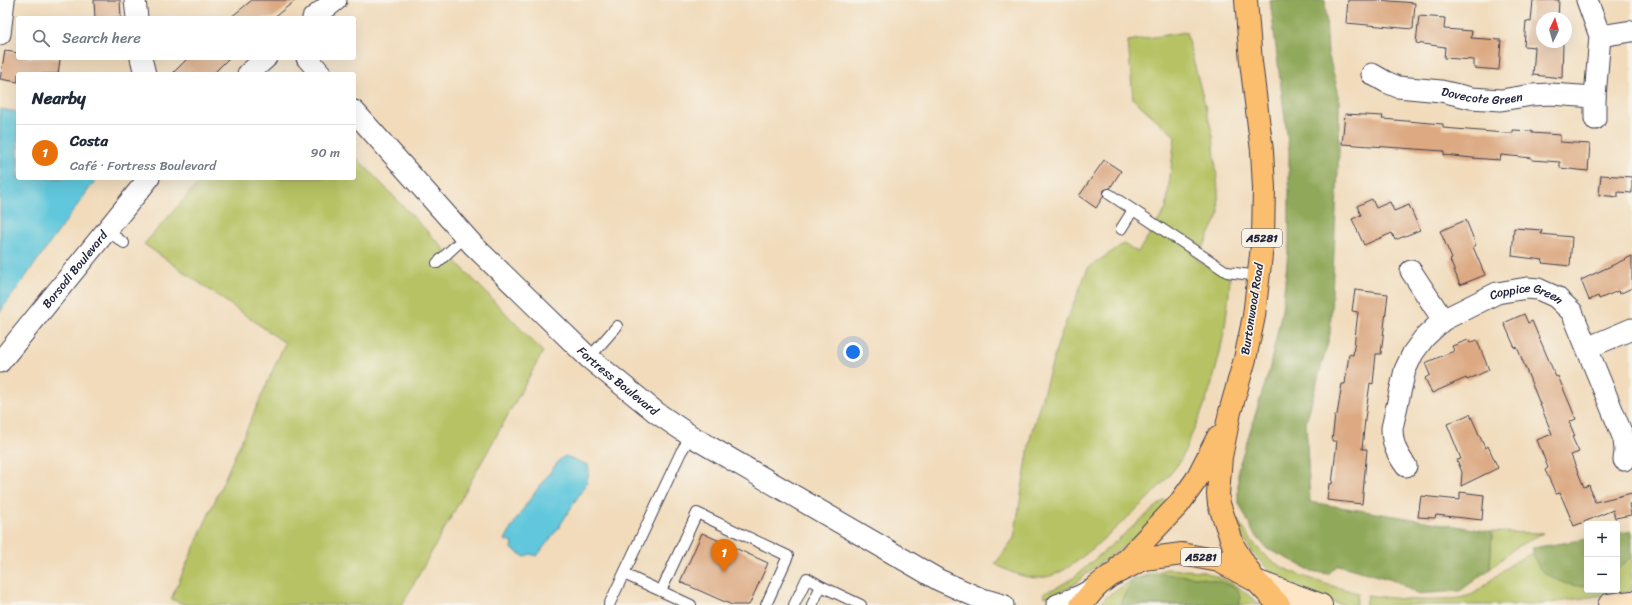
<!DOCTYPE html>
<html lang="en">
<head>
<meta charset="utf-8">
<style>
  :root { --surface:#fff; --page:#f2f2f3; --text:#1f2937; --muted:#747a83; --line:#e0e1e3; --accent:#d93025 }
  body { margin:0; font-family:Sriracha,sans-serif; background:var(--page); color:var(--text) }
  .controls { position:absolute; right:12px; bottom:12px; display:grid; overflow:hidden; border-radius:4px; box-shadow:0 4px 16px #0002 }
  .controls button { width:36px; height:36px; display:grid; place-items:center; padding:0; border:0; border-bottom:1px solid var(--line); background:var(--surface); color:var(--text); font:20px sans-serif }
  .compass { position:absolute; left:1536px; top:12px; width:36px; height:36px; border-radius:50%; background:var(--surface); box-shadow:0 4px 16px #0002; rotate:5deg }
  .you { position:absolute; left:853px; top:352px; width:14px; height:14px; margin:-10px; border:3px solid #fff; border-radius:50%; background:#1a73e8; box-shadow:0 0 0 6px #1a73e833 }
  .badge { display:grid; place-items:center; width:26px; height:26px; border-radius:50%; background:var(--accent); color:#fff; font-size:13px; font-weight:700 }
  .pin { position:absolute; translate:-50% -33px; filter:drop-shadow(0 1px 2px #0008) }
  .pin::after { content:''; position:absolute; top:21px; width:14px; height:12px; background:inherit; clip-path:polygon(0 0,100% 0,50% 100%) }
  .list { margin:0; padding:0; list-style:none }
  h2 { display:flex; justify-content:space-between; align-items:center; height:52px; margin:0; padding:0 16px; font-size:17px }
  h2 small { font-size:13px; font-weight:400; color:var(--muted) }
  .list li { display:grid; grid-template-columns:26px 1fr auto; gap:12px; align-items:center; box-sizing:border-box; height:56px; padding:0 16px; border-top:1px solid var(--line) }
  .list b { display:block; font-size:15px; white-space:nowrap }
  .list p { margin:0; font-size:13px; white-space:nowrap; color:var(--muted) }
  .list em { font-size:13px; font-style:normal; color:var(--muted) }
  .icon { flex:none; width:22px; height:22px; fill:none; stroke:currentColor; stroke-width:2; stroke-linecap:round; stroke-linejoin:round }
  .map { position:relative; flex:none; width:1632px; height:605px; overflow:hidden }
  .search { position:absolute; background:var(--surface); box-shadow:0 4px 16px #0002; left:16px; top:16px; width:340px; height:44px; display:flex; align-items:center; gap:10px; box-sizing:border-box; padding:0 14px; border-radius:4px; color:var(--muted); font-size:15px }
  .panel { position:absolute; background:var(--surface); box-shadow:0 4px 16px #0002; left:16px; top:72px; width:340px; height:108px; border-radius:4px }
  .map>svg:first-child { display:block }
  .green { fill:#b6c264; stroke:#6c7250 }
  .forest { fill:#90a85a; stroke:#59654a }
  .water { fill:#60c7dc; stroke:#41748c }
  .building { fill:#dca982 }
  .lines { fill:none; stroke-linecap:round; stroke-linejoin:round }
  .lane-casing { stroke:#413e4e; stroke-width:12 }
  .street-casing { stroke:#413e4e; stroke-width:23 }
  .secondary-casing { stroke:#413e4e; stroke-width:24 }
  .primary-casing { stroke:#413e4e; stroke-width:24 }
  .lane { stroke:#fff; stroke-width:10 }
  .street { stroke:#fff; stroke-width:21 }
  .secondary { stroke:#fde5c5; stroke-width:22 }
  .primary { stroke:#fbbd6e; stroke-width:22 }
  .labels { text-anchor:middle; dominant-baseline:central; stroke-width:3.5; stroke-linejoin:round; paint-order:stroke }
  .shield { fill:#f7f3e8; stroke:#62616f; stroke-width:1 }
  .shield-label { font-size:11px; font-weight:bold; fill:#22223b }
  .street-label { font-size:12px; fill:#22223b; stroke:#f7f3e8 }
</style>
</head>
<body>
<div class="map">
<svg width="1632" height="605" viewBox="0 0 1632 605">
  <rect width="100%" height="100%" fill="#f7f3e8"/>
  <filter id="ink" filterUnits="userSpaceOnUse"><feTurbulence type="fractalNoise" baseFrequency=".025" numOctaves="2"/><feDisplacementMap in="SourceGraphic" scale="8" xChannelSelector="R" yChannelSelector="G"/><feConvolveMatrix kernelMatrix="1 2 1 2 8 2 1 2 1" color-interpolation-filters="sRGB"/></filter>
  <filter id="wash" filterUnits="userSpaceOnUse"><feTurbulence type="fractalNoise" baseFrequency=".012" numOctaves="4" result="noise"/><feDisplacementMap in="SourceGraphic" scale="16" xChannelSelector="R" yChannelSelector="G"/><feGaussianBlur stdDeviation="0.9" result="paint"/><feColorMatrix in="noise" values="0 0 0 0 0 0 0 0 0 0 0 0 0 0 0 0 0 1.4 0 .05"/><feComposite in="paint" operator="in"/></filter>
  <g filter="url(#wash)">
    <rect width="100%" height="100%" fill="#f1dbbb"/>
    <path class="green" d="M1186,32L1213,136L1218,190L1219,215L1197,260L1230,278C1227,333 1215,387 1191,436C1187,445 1184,456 1178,464C1157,493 1128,517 1101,541C1063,574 1044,592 995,564L1014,538L1031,434L1060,337L1088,268L1123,244L1138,252L1166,209L1175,136L1133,99L1128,41Z
      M354,155L543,352L402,605H186L171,599L285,343L144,244L203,178H354Z
      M1165,499L1171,504L1127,544L1091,570L1074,585L1054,595L1045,597L1044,592L1056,588L1073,578Z
      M1238,521C1246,532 1253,543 1262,553C1284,574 1329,585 1358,593L1356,605C1336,605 1318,599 1300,590C1268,573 1250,556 1236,522Z
      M1492,532L1543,533L1515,548L1490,569Z
      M1534,553L1539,568L1581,586L1587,585V590H1617V570L1632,556V591L1535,605H1365L1367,595C1397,599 1446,605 1473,594C1494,581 1509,560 1534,553Z
      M1166,569L1201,571L1233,583L1261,605H1099L1105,598L1133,579Z"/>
    <path class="forest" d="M1270,0H1325L1328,53L1339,95V151L1330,335L1306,422L1310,502L1492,532L1490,569L1460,591L1416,594L1396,581L1338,565L1328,574L1311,571L1293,561L1267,549L1253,532L1238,501V469L1269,371L1282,310L1289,243V151Z
      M1632,531V556L1617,570V534Z
      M1587,539V585C1572,589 1551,579 1540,569C1536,564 1534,554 1532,548Z
      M1163,574C1192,576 1210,577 1237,588L1241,597L1239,605H1119L1133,579Z"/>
    <path class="water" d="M0,109L18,112V178H97L0,312Z
      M565,456L588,465L589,471L587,482L559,527L537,556L530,554L525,557L512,549L513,543L505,540C519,511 541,485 560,459Z"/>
    <g id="blocks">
      <path class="building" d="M94,0H120L121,18H95Z
        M252,0H296L273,18H230Z
        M1348,0H1378L1415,3L1413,29L1346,23Z
        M1533,0H1559L1558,18H1542V42H1563L1562,78L1533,75L1535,47L1524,46L1526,21L1531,22Z
        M1419,16L1445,18L1444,29L1472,31L1471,38L1501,40L1499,70L1474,68V60L1444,58L1445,47L1416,43Z
        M5,51L18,53V58H49L60,60L58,74H18V82L0,79Z
        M188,58H229L213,74H172Z
        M1345,114L1383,116L1382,119L1443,124V128L1505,133H1513V130L1532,131V133L1560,135V142L1590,144L1588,171L1560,168V162L1532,160V158L1501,155L1500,160L1472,158L1444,155V151L1342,144Z
        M1104,160L1121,171L1110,188L1104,190L1103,197L1096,208L1079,196Z
        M1601,175L1632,177V193L1618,192V197L1599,195Z
        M1372,199L1376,208L1390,202L1394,211L1409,205L1420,230L1395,240L1392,233L1364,245L1352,219L1361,215L1357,206Z
        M1466,220L1476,245L1473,247L1485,275L1460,285L1450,260L1452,259L1440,231Z
        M1514,228L1542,230L1541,234L1572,237L1570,266L1542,263L1543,260L1512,256Z
        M1632,256V288L1619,294L1618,291L1599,299L1598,296L1589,300L1581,280Z
        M1355,290L1388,294L1381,354H1376L1373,384L1370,383L1365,419L1362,449H1367L1362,504L1327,500L1329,484H1332L1337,441H1332L1335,415H1337L1342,384H1345L1349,354L1353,355L1358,312L1352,311Z
        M1524,314L1528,323L1532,321L1556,377L1558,376L1576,419L1569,422L1575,436L1572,437L1579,452L1571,455L1584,487L1589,485L1595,502L1632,493V503L1629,504L1631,515L1615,518L1613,510L1574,526L1560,493L1556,494L1545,470L1548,468L1537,440L1552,434L1517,347L1515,348L1504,323Z
        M1468,340L1470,343L1477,340L1489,370L1467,380L1466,378L1432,393L1425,378L1430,375L1425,363L1454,351L1452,346Z
        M1470,414L1485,448L1488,446L1498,468L1461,486L1462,472L1457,460L1461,459L1447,424Z
        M1460,492L1484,495L1482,520L1436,515L1435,518L1418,517L1421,496L1460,500Z
        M702,533L768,563L749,605H732L680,582Z"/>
    </g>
  </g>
  <g filter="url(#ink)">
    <use href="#blocks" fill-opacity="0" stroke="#413e4e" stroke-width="1"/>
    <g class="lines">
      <g class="lane-casing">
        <path id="lane" d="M1109,194L1227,272L1259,276
          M1121,229L1133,210
          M106,230L124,243
          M437,263L465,237
          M589,358L617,326
          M624,574L691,605
          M661,591L697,513L788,556L766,605
          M609,605L681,452L691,436
          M794,605L807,578L821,586
          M812,605L821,586L861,605"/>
      </g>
      <g class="street-casing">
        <g id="street">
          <path d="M135,0L137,18"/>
          <path d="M313,18L336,0"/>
          <path d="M0,34L4,0"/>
          <path d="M1600,36L1632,31"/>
          <path d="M141,58L145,74"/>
          <path d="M307,58L321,74"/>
          <path d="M248,74L266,58"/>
          <path id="s1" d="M1372,74L1386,82L1398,87L1441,91L1471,98L1501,100L1532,95L1550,94L1595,97L1600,36L1587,0"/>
          <path id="s2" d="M354,111L473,245L589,358L657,413L691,436L939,580L979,598L1003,605"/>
          <path d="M1595,119V97"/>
          <path d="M1411,271L1443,320"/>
          <path d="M1587,348L1632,329"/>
          <path id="s3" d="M0,362L149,178"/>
          <path id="s4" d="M1406,466C1397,454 1392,444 1392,428L1405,370L1413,353L1424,338L1443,320L1497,293L1527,288L1538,289L1556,297L1572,312L1624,439L1625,451L1624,460"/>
          <path d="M1057,605L1080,596L1097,587"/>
        </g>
      </g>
      <g class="secondary-casing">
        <path id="secondary" d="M1256,581L1321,605
          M1609,605L1632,602"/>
      </g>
      <g class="primary-casing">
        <path id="primary" d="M1246,0L1251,62L1262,151L1264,188L1263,237L1254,316L1245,359L1230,412L1221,457L1218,494L1219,504L1234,547L1253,578
          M1120,566L1179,504L1196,480L1218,437
          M1081,605L1097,586L1110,576L1144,559L1182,554L1219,561L1256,581L1279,605"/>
      </g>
      <use href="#lane" class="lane"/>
      <use href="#street" class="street"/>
      <use href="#secondary" class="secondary"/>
      <use href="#primary" class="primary"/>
    </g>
  </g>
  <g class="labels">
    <g class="shield">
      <rect x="1242" y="229" width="40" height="18" rx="3"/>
      <rect x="1181" y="548" width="40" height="18" rx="3"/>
    </g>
    <g class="shield-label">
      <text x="1262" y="238">A5281</text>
      <text x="1201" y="557">A5281</text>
    </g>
    <g class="street-label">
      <text stroke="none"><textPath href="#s1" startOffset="114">Dovecote Green</textPath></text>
      <text stroke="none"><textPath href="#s3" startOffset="119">Borsodi Boulevard</textPath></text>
      <text stroke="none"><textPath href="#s4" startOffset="255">Coppice Green</textPath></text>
      <text transform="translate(1252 309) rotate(-81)">Burtonwood Road</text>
      <text stroke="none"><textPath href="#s2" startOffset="378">Fortress Boulevard</textPath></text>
    </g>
  </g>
</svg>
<div class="controls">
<button>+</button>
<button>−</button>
</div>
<svg class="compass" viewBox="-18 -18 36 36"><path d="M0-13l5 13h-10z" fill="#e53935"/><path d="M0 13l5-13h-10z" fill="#747a83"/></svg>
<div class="you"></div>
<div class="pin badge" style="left:724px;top:572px;background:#e8710a">1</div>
<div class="search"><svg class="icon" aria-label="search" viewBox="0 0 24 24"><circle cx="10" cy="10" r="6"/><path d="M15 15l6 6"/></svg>Search here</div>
<section class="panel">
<h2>Nearby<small></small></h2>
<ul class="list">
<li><span class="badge" style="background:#e8710a">1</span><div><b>Costa</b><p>Café · Fortress Boulevard</p></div><em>90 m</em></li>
</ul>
</section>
</div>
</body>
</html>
